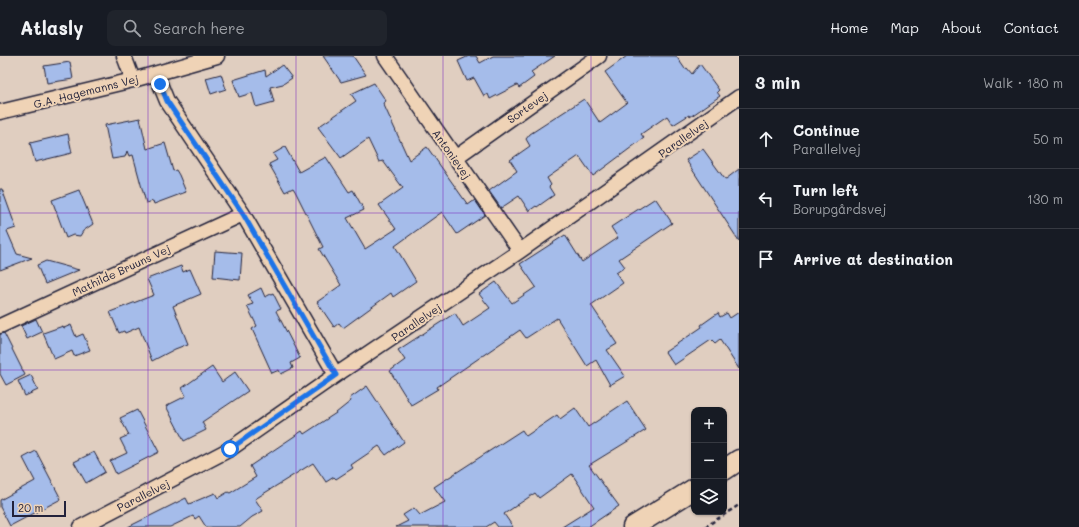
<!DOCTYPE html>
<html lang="en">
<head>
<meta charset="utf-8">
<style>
  :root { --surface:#171b24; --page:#20242c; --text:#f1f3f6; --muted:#9ea1a6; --line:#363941 }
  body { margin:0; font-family:Mali,sans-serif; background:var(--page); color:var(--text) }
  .controls { position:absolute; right:12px; bottom:12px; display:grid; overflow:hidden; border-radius:8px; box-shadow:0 1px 3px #0004 }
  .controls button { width:36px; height:36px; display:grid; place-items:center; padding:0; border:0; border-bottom:1px solid var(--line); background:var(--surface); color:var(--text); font:20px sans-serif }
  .scale { position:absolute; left:12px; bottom:10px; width:54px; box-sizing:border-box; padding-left:4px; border:2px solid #22223b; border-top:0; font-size:11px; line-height:14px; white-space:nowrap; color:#22223b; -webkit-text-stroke:3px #efd3b6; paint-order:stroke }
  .stop { position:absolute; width:12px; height:12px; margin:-9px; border:3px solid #1a73e8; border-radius:50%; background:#fff }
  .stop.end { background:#1a73e8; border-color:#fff; box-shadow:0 1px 4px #0008 }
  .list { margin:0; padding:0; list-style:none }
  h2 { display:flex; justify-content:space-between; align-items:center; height:52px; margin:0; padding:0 16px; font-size:17px }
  h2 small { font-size:13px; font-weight:400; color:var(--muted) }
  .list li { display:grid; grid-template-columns:26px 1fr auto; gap:12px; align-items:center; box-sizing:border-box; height:60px; padding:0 16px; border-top:1px solid var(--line) }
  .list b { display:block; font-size:15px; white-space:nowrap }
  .list p { margin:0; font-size:13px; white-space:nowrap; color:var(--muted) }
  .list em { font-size:13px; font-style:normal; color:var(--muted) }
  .icon { flex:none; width:22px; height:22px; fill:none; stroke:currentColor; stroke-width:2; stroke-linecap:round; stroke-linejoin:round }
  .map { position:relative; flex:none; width:739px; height:471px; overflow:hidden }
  header { display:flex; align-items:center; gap:24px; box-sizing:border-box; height:56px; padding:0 20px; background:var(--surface); border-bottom:1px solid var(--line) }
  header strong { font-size:19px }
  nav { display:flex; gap:22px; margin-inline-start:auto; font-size:14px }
  .search { width:280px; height:36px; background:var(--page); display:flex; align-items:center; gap:10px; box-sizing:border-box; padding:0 14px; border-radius:8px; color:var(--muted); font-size:15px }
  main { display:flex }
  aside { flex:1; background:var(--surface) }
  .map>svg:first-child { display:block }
  .building { fill:#a5bcea; stroke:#22223b }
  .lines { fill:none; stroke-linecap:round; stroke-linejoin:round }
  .street-casing { stroke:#22223b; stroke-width:17 }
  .secondary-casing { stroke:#22223b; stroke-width:23 }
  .path { stroke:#22223b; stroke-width:2.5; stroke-dasharray:4 3; stroke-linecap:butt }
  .street { stroke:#efd3b6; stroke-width:14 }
  .secondary { stroke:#efd3b6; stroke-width:20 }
  .route { stroke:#1a73e8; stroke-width:5 }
  .grid { fill:none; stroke:#7b2cbf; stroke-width:1; stroke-opacity:0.55 }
  .labels { text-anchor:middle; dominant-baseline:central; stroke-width:4; stroke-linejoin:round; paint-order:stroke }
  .street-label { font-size:11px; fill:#22223b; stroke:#efd3b6 }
</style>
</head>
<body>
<header>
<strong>Atlasly</strong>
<div class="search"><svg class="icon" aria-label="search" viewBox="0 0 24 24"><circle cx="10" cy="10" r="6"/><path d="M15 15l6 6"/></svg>Search here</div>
<nav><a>Home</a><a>Map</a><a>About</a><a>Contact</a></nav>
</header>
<main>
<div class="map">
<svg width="739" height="471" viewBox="0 0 739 471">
  <rect width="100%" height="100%" fill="#e0cec0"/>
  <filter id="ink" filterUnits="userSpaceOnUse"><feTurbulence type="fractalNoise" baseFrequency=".025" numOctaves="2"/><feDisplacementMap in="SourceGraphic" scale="8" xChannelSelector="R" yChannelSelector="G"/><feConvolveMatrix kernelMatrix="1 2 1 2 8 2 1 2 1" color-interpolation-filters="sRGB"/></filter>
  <g filter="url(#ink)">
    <path class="building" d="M323,0H353L366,19L341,26Z
      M469,0H476L480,7L493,0H555L531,16L534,21L519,32L517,29L490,43L488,38L484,40L474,22L467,25L458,5Z
      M627,0H676L685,13L687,12L692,18L700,8L719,34L717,36L720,40L690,61L689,59L673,69L667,60L641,78L644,82L593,120L579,100L547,122L551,129L549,131L554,139L537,151L536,150L529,155L519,140L501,152L489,135L517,115L510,104L530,90L526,83L530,78L584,43L600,67L627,47L605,16Z
      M70,6L73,23L47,27L44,10Z
      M282,9L292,22L283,28L270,31L274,46L256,51L252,37L239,41L233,24L265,14L266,20Z
      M221,18L226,33L211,38L206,22Z
      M374,27L386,45L383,47L409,104L427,91L468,149L475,144L485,159L457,178L442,156L395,190L416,225L393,241L391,237L343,272L339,267L334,271L317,246L341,229L319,193L323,191L295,135L293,132L285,136L269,108L277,104L273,98L285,91L299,116L326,101L349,136L353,134L364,154L347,162L365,193L396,173L379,149L403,132L383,105L379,106L368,83L341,102L318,71L356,45L351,38Z
      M140,62L147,93L165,87L173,115L176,114L179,119L186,136L154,148L153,145L146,147L133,99L129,100L127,95L125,101L112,103L105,69Z
      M68,78L72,97L35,106L30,87Z
      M703,93L724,122L726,123L739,113V185L686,104Z
      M0,133H2L16,172L7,175L17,198L32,202L0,214Z
      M79,134L93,168L83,175L80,180L73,179L66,182L52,144Z
      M654,143H656L672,167L619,203L625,211L616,217L623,227L591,249L617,288L607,294L625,320L610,329L596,304L587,310L557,262L526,282L520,274L437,331L438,333L411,349L390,315L405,304L398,294L455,257L463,270L490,252L479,238L496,226L512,247L536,231L520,208L565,179L582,206L618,182L611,171Z
      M215,195L242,197L240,224L213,221Z
      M46,205L79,214L45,228L37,209Z
      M181,210L183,216L190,213L201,238L173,250L188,288L175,293L152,305L139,271L125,277L124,275L119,277L110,256L154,239L147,223Z
      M261,232L265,241L273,237L281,253L276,255L300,302L291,307L293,312L281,318L279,314L272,317L252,273L257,270L247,250L253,248L248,239Z
      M739,256V313L720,284L715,288L711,284L674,309L665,296L702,271L701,269L718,257L720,261L727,257L730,262Z
      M36,263L42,276L27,283L21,270Z
      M71,269L76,281L83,278L90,294L74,300L72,295L54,303L43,277L63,270L64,272Z
      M4,277L25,319L6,329L0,318V278Z
      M212,311L222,326L235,316L248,335L202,366L206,374L184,385L166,350L186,340L182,332Z
      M31,319L38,334L25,340L18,325Z
      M367,330L404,386L386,399L379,390L351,409L353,412L336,423L334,421L326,426L313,407L255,443L263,455L252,461L240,471H206L199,460L195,463L193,460L170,471H128L186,442L189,448L215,437L218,442L228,436L230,437L256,421L250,410L302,375L304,378L336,357L351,345L350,342Z
      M627,345L646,374L589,409L619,450L588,471H562L594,451L572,418L539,442L535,437L504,458L513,471H498L494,466L486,471H396L408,465L403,459L414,452L420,459L445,446L434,431L522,374L526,380L557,359L560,363L575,352L588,371Z
      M137,354L159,396L116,418L110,405L127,397L120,383L129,379L120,362Z
      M36,395L61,443L10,470L0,451V444L35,425L23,402Z
      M94,396L105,416L86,427L74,406Z"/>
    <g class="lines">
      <g class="street-casing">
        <path id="street" d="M124,0L133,24
          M385,0L520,195
          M156,18L167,45L243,158L336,319
          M0,56L133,24L217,0
          M455,102L599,0
          M0,270L243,158
          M81,471L230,393L336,319L520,195L739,41"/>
      </g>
      <g class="secondary-casing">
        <path id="secondary" d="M724,414L739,404
          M633,471L694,433"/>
      </g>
      <path class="path" d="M705,471L739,449"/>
      <use href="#street" class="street"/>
      <use href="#secondary" class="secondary"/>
    </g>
  </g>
  <g class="lines" filter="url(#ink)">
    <path class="route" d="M160,28L167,45L243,158L336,319L230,393"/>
  </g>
  <path class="grid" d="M148,0V471M296,0V471M443,0V471M591,0V471M0,157H739M0,314H739"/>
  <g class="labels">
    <g class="street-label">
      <text transform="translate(86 35) rotate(-14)">G.A. Hagemanns Vej</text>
      <text transform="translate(527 51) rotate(-35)">Sortevej</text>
      <text transform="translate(683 82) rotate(-35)">Parallelvej</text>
      <text transform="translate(452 98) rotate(55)">Antonievej</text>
      <text transform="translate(121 214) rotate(-25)">Mathilde Bruuns Vej</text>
      <text transform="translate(416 266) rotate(-34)">Parallelvej</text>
      <text transform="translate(143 439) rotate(-27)">Parallelvej</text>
    </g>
  </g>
</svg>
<div class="controls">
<button>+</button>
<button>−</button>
<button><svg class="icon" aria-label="layers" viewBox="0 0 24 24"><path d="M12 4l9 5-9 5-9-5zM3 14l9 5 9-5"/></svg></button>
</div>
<div class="scale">20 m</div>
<div class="stop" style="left:230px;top:393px"></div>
<div class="stop end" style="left:160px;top:28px"></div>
</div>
<aside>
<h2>3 min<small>Walk · 180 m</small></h2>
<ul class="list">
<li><svg class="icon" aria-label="ahead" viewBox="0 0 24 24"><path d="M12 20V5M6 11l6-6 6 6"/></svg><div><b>Continue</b><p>Parallelvej</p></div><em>50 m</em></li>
<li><svg class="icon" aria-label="left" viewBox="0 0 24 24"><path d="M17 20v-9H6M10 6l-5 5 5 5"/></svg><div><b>Turn left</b><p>Borupgårdsvej</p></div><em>130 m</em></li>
<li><svg class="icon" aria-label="arrive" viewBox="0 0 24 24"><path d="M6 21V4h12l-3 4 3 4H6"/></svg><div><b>Arrive at destination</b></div></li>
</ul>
</aside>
</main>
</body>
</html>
